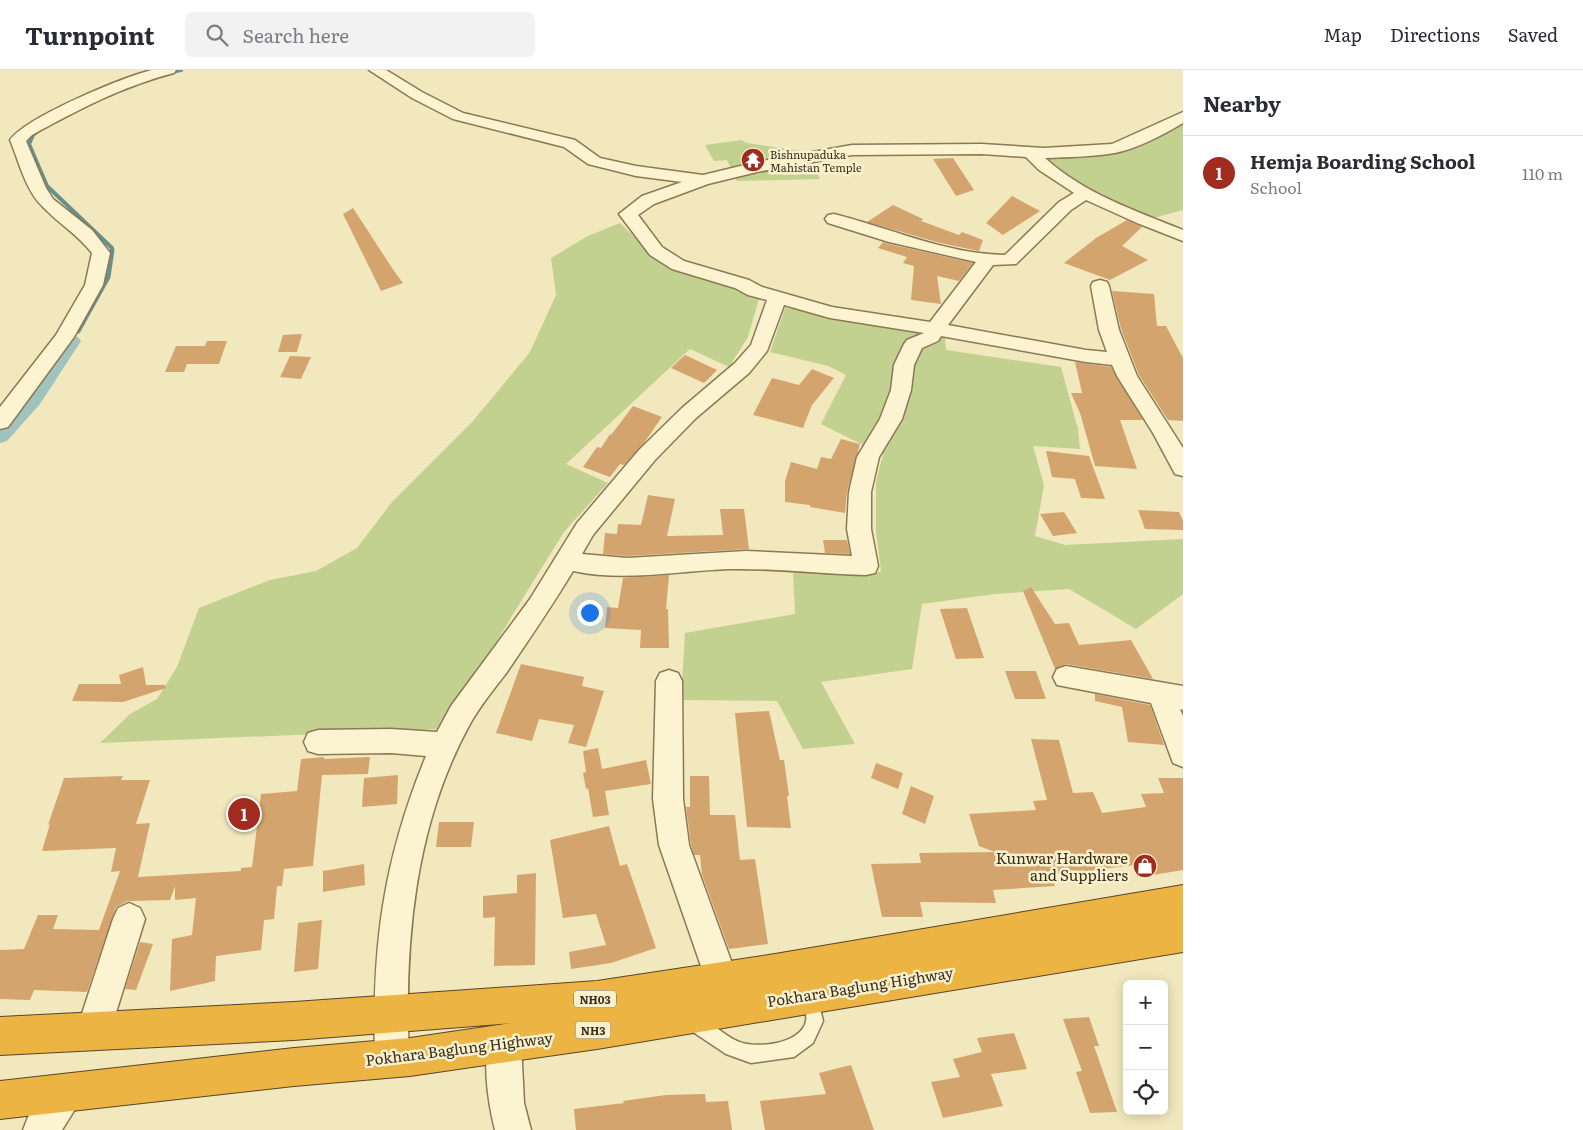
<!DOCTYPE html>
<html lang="en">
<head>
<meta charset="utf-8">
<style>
  :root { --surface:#fff; --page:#f2f2f3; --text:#2b2b33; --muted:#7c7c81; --line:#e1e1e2; --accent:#a12b1e }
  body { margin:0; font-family:Literata,serif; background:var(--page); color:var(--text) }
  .controls { position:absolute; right:15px; bottom:15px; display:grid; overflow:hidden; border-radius:8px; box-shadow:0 2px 12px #0003 }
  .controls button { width:45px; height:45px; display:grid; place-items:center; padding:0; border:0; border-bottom:1px solid var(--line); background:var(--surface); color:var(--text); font:25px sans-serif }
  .you { position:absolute; left:589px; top:542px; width:18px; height:18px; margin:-12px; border:4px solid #fff; border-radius:50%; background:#1a73e8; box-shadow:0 0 0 8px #1a73e833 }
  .badge { display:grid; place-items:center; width:32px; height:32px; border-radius:50%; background:var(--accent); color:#fff; font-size:16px; font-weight:700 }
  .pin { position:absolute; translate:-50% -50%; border:2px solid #fff; box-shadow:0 1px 5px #0006 }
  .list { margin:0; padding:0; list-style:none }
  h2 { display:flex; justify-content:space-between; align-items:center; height:65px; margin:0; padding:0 20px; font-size:21px }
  h2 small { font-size:16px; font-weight:400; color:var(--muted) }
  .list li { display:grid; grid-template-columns:32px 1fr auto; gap:15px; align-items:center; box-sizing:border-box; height:75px; padding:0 20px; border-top:1px solid var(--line) }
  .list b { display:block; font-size:19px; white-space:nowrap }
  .list p { margin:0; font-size:16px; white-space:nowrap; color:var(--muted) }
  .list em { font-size:16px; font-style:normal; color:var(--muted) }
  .icon { flex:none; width:28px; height:28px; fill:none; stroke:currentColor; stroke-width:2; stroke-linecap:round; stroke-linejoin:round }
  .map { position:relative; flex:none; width:1183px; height:1060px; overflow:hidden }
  header { display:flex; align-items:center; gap:30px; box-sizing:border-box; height:70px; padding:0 25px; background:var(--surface); border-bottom:1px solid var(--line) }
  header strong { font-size:24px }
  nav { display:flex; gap:28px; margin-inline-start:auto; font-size:18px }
  .search { width:350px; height:45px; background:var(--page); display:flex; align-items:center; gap:12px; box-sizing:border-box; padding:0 18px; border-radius:8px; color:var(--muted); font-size:19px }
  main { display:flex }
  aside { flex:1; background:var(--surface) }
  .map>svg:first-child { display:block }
  .green { fill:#c2d190 }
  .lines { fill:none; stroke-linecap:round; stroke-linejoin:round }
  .stream-far1 { stroke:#67918c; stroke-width:4 }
  .stream { stroke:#67918c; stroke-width:5 }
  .canal { fill:#a1c3bd; fill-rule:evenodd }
  .building { fill:#d4a46f }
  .lane-casing { stroke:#8c7854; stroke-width:3 }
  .street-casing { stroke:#8c7854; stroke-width:3 }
  .highway-casing { stroke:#594429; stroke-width:2 }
  .lane { fill:#fcf4d1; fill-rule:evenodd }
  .street { fill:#fcf4d1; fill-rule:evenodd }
  .highway { fill:#ebb443; fill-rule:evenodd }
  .labels { text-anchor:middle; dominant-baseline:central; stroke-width:5; stroke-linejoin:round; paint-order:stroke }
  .far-poi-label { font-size:11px; fill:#392d1b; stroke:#f9f1cd; text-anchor:start }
  .shield { fill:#f9f1cd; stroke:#736850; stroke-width:1 }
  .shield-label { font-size:11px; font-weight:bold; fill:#392d1b }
  .near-poi-label { font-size:15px; fill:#392d1b; stroke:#f9f1cd; text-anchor:end }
  .near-street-label { font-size:15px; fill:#392d1b; stroke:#f9f1cd }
</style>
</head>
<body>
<header>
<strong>Turnpoint</strong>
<div class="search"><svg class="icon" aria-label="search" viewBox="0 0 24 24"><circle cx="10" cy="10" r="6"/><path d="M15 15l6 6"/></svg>Search here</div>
<nav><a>Map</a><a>Directions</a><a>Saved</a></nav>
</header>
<main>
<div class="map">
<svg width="1183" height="1060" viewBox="0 0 1183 1060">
  <rect width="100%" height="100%" fill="#f2e8bd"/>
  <path class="green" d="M1183,52V140L1154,148L1095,123L1048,95L1044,87L1095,85Z
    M741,70L747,73L809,82L820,109L737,111L727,90L714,91L705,75Z
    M620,153L654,186L686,203L727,216L759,229L748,267L729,297L690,279L566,394L608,413L564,462L510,549L478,605L439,659L100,673L130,644L157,629L177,597L199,538L270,510L316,501L357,478L392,432L473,351L530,282L556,225L551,188L588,166Z
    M785,238L837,242L944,259L946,280L1061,297L1078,359L1080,379L1033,376L1044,415L1035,466L1065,475L1183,469V524L1136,559L1069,519L995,524L922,534L912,599L821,612L855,674L803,679L777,631L681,630L685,563L795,544L793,503L881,502L876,460V411L883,385L821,354L846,305L828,296L770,282Z"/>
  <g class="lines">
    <path class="stream-far1" d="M167,3L181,0
      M42,58L33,65L29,74L47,116L112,178V181"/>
    <path class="stream" d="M78,261L108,207L112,180"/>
    <path class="canal" d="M72,266L78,267L81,271L40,334L7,371L0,373V354L26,326L66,267Z"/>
  </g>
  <path class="building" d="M953,88L974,120L956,126L933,89Z
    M1012,126L1040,141L1003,165L986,153Z
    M893,135L923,149L921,151L959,165L962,162L983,170L979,181L940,173L867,152Z
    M353,138L394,201L403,213L381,221L343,144Z
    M1127,150L1142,157L1122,176L1148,190L1110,210L1064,193L1096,168Z
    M883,172L889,174L973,193L959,211L937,206L941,234L911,230L914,196L903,193L907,187L878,178Z
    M1112,221L1154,224L1157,256H1166L1183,288V351L1168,350L1139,305L1121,259Z
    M302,264L297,282H278L283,265Z
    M207,271H227L219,294H187L184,302H165L176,276H205Z
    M685,285L717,300L704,313L671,298Z
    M290,286L311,287L301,309L280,307Z
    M1075,292L1111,297L1143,350H1120L1137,399L1095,396L1080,343L1071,323H1082Z
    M812,299L834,308L812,335L803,358L753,345L772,308L799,315Z
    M633,336L662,347L644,373L624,395L620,394L610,407L583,397L597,377L601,378L610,364L611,365Z
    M841,369L860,374L847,422L845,443L810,437V435L785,432V411L791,392L817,399L821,387L831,389Z
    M1046,381L1089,386L1105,429L1081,428L1075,409L1052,407Z
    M648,425L675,429L667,466L723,465L720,439H744L749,479L627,486L603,484L605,463L617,464L618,454L641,455Z
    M1138,440L1179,442L1183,451V460L1145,459Z
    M1064,442L1077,463L1053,466L1040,444Z
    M823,470H847L850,484L825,483Z
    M669,505L666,539H668L669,578H640L641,560L605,558L607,537L618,538L623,508Z
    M1031,517L1055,554L1069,553L1079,575L1131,570L1153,609L1066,594L1055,599L1023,521Z
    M967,538L984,588L956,589L940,539Z
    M521,594L584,607L582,616L604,621L586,677L568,673L574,655L539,649L532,671L496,663Z
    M143,597L146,615H165L166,618L123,632L72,631L79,614H121L119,605Z
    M1005,601H1036L1046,629H1015Z
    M1095,624L1150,635L1164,675L1128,672L1122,637L1095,631Z
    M769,641L780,690H784L789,726H787L791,758L747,757L735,643Z
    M1031,669L1059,670L1073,723L1093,722L1102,743L1146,737L1141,724L1164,723L1158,708H1183V800L1141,807L1135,795L1093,800L1094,802L1051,804L1055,816L993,820L996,833L920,832L923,847H882L871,794L921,793L919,783L995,782L979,776L969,744L1036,740L1033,731L1047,730Z
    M598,678L602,699L646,690L651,714L605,721L609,745L593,747L588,718L586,719L583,703L586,702L583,681Z
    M324,687V689L370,687L368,704L322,705L313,796L284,799L282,816H277L274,849L264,850L261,880L216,886L215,911L170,921L172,869L192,865L196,828L175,830V816L170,830L128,831L116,837L87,922L34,920L30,930L0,929V880L24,879L38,845H58L53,859L99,860L120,801L111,802L116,778L42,781L50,754L48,755L64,708L123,706L121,710H150L136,754L150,753L138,807L241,801V798L252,797L261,724L297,721L301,689Z
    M876,693L903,703L898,719L871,708Z
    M398,705L397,734L362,737L364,708Z
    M690,706H709L710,745H735L740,790L755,789L768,874L729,879L702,805L700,785H694L691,775L686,737H690Z
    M911,716L934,726L925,754L902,744Z
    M439,752H474L471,777H436Z
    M609,756L620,796L627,794L656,878L611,893L571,899L569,882L606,875L596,844L563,848L550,770Z
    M364,794L365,815L323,822V801Z
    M536,803L535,895L494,896L495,847L483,848V826L517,823V805Z
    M322,850L318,899L294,902L298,853Z
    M140,872L153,874L136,920L125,919Z
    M1089,947L1099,976H1094L1117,1042L1090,1043L1076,1002L1082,1001L1063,949Z
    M1014,963L1027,999L991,1004L1003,1036L943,1048L931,1012L960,1007L953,989L982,982L977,968Z
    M851,995L874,1060H765L760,1031L826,1024L819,1003Z
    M705,1024L706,1032L728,1031L732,1060H576L574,1039L624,1033L623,1031L666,1025Z"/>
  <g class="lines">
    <g class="lane-casing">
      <path id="lane" d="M810,919L816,921L823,951L813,973L794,987L751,993L726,984L687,958L685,952L687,946L693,944C709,950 721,963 735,970C753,980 801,975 806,951C808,941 800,932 804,921Z"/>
    </g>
    <g class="street-casing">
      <path id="street" d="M152,0H176L174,3C123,16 78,40 32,65L26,71L46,118L53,129L92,160L110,183L103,215L74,267L8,357L0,359V337L56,265L85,215L92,183C76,163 59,154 42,136C25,119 19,91 10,70C26,47 123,7 152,0Z
        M369,0H386L422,22L463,43L575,70L600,88L636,96L703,105L757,92L852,75L982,74L1044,78L1112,74L1183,42V53C1165,64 1136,79 1115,83C1092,87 1068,87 1045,88C1083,123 1136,141 1183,160V171L1137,153L1086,130L1071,140L1016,194L993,195L948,255L1086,280L1107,282L1099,260L1091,216L1093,212L1100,210L1107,212L1109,216L1119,260L1137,306L1183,378V406L1175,404L1153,363L1117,306L1112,295L1086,292L941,266L938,271L922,278L914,295L911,320L902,349L879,387L871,422V459L878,496L875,503L866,505C820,504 774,498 729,499C676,501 624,512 573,501C552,536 530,568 507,602C494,619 480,636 470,654C414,756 404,874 409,988L404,1000L392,1005L380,1000L375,988C372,875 383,791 426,686L391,683L318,684L308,681L304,672L308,663L318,660L391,659L437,662L451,636L530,529L577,453L639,380L682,338L735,293L751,275L767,230L748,225L735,218L672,199L650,185L619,144L642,126L682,112L636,106L588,94L564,77L453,49L412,28ZM982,84L1026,87L1039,100L1074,123L1059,132L1005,185C946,184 890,158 834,144L828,145L825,149L828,153L889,172L976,192L930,252L832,237L762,217L749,210L684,191L662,177L638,145L654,134L708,114L757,102L852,85ZM784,235L830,248L924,263L907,270L904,274L894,295L891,320L880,349L857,387L849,422L847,459L852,486L746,481L627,488L582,484L593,465L655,390L696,348L749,303L767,281Z
        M1066,596L1183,616V640L1180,639L1183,646V697L1173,693L1151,633L1057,615L1053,607L1057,599Z
        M669,600L678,603L682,611L683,729L689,775L738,910L734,922L722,926L710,922L659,775L653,729L656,611L660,603Z
        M129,833L140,838L145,849L110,962L105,974L93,979L81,974L76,962L113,849L118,838Z
        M504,956L516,961L521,973L524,1033L531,1060H495C488,1032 481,988 492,961Z
        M65,1006L77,1012L83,1024L77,1036L62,1060H23L28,1047L53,1012Z"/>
    </g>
    <g class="highway-casing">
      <path id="highway" d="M1183,815V882L597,979L410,1006L294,1016L0,1049V1011L294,978L410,968L512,953L294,970L0,985V947L294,932L597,911L775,884Z"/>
    </g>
    <use href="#lane" class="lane"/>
    <use href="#street" class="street"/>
    <use href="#highway" class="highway"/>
  </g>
  <defs>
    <g id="temple-disc" transform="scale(1.25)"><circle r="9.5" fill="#a12b1e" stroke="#f9f1cd"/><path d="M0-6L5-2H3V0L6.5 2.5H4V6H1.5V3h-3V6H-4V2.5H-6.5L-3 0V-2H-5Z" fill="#fff"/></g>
    <g id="shop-disc" transform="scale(1.25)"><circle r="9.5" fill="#a12b1e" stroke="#f9f1cd"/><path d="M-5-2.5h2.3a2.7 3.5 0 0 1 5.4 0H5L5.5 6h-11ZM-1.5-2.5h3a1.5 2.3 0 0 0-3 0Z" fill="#fff"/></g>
  </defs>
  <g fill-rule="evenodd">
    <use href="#temple-disc" x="753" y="90"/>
    <use href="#shop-disc" x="1145" y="796"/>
  </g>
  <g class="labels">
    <g class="far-poi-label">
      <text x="770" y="84">Bishnupaduka<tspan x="770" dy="13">Mahistan Temple</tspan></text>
    </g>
    <g class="shield">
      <rect x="574" y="920.5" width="42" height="17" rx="4"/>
      <rect x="575.5" y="951.5" width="35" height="17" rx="4"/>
    </g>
    <g class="shield-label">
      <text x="595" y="929">NH03</text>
      <text x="593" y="960">NH3</text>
    </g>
    <g class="near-poi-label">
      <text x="1128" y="787">Kunwar Hardware<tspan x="1128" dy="17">and Suppliers</tspan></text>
    </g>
    <g class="near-street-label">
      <text transform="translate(860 916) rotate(-9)">Pokhara Baglung Highway</text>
      <text transform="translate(459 978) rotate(-7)">Pokhara Baglung Highway</text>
    </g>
  </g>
</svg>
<div class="controls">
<button>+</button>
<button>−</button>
<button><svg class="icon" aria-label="locate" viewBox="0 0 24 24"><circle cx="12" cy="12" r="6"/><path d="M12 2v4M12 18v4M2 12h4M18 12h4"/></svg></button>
</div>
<div class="you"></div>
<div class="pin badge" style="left:244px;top:744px">1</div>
</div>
<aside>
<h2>Nearby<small></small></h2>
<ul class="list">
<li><span class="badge">1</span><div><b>Hemja Boarding School</b><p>School</p></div><em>110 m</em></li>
</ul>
</aside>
</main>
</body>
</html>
